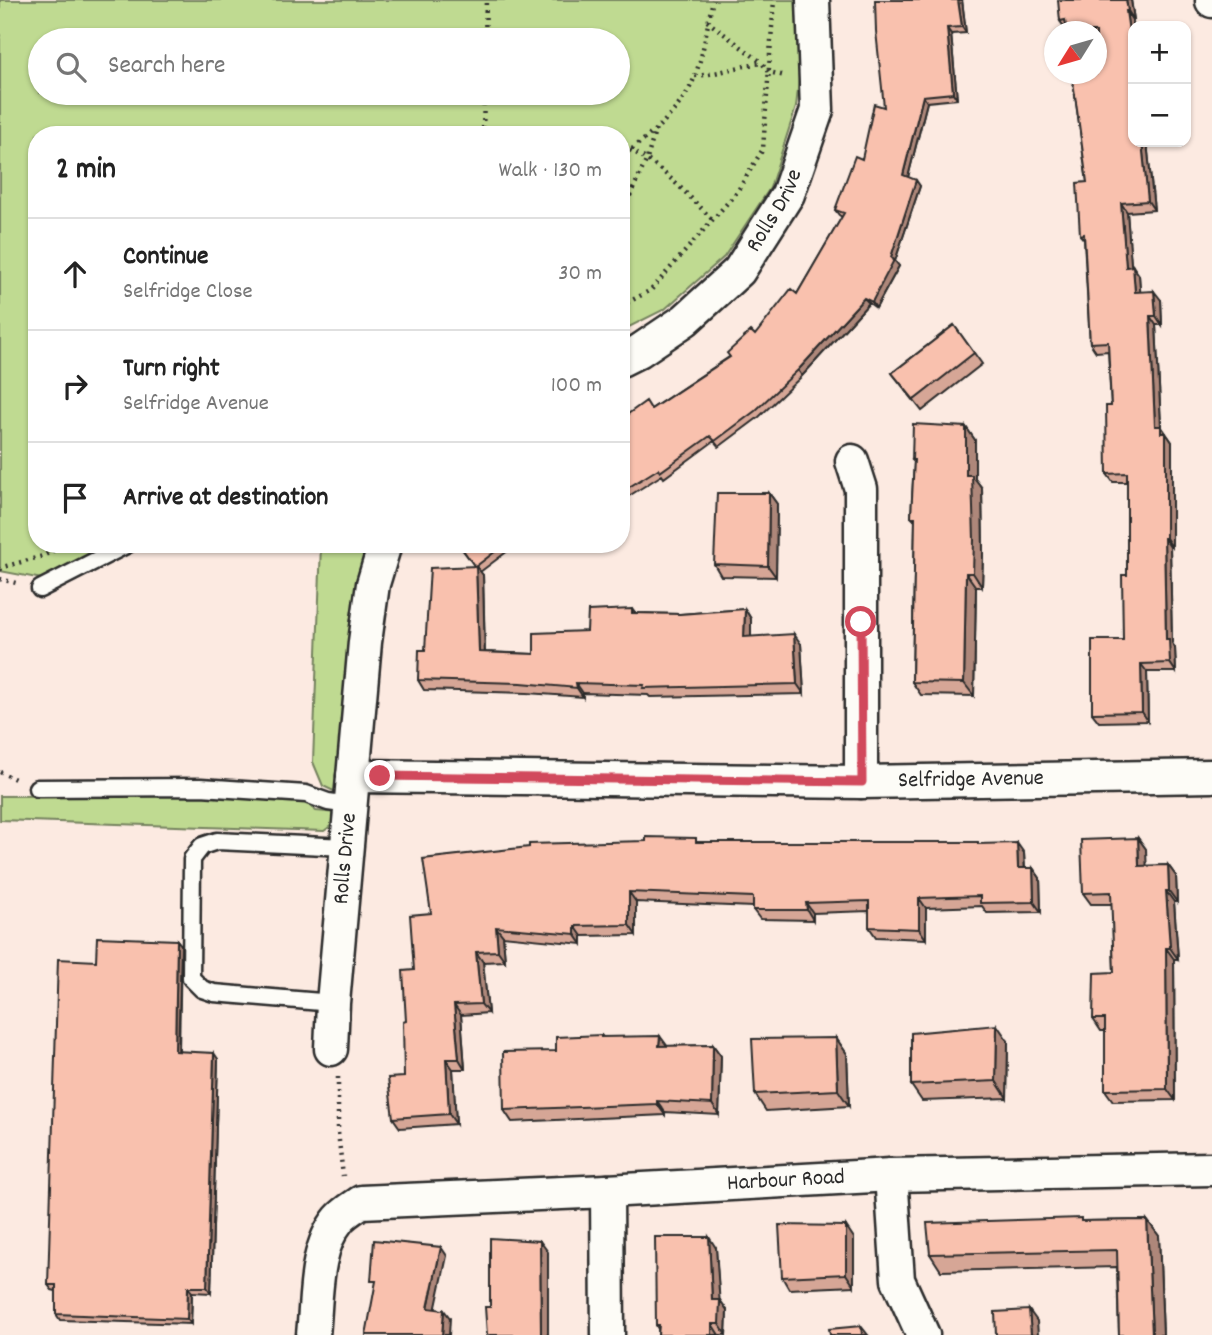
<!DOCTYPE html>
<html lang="en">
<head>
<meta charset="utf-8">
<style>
  :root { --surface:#fff; --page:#f6f6f6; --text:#222; --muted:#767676; --line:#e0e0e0 }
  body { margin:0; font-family:Dekko,sans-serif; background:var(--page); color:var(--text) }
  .controls { position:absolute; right:21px; top:21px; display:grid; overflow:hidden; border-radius:14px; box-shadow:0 2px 5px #0004 }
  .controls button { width:63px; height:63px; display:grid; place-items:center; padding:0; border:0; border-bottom:2px solid var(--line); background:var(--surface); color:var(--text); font:35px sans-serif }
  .compass { position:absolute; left:1044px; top:21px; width:63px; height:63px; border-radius:50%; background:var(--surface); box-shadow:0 2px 5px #0004; rotate:233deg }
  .stop { position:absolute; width:21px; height:21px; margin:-16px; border:5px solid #d1495b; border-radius:50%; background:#fff }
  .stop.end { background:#d1495b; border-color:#fff; box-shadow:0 2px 7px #0008 }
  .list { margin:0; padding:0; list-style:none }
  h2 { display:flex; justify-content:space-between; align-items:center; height:91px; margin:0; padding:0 28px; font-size:30px }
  h2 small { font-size:23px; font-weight:400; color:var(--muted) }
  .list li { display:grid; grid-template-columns:46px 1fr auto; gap:21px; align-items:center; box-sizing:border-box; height:112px; padding:0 28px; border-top:2px solid var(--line) }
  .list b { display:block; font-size:26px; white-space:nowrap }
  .list p { margin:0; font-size:23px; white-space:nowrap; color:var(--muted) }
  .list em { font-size:23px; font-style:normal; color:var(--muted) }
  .icon { flex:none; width:38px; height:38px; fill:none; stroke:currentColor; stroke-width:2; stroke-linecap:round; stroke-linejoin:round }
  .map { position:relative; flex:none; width:1212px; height:1335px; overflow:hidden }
  .search { position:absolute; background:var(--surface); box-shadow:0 2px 5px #0004; left:28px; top:28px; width:602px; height:77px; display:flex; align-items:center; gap:18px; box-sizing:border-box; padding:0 24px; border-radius:38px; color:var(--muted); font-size:26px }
  .panel { position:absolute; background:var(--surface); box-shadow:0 2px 5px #0004; left:28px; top:126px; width:602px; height:427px; border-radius:28px }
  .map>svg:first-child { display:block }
  .green { fill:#bfda91; stroke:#75825e; stroke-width:2; fill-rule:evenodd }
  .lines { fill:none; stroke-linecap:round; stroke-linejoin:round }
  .lane-casing { stroke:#2b2b2b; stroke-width:21 }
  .street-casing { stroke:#2b2b2b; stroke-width:37 }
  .path { stroke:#2b2b2b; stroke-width:4.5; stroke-dasharray:2 5; stroke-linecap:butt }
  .lane { stroke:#fdfcf7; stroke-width:16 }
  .street { stroke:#fdfcf7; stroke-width:32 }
  .wall { fill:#d6a696; stroke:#2b2b2b; stroke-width:2 }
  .shaded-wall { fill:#ae877a; stroke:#2b2b2b; stroke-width:2 }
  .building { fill:#f9c1ae; stroke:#2b2b2b; stroke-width:2 }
  .route { stroke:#d1495b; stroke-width:9 }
  .labels { text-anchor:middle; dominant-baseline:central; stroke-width:7; stroke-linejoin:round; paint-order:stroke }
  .street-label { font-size:23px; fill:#2b2b2b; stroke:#fdfcf7 }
</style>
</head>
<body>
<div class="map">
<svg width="1212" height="1335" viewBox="0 0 1212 1335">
  <rect width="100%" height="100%" fill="#fceae1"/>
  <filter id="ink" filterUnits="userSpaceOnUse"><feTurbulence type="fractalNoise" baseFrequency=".0143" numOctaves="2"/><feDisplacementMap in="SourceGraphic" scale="14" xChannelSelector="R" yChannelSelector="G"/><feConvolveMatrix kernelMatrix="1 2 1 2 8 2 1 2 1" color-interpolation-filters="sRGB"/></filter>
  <g filter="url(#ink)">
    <path class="green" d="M0,0H800L803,43L796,107L770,188L724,257L665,309L621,331V135H37V544H111L42,579L0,571ZM40,40H618V93H40Z
      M321,544H369L338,793L323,786L313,762Z
      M207,795L304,801L316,811L338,813C337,822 331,826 324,831L0,820V796Z"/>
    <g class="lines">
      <g class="lane-casing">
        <path id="lane" d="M40,589L128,544
          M37,788L201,787L306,794L328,802L350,805
          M333,1003L214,993L202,989L191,978L192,859L202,846L217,841L346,847"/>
      </g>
      <g class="street-casing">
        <g id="street">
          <path d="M1212,0V1"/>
          <path id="s1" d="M621,360L639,351L685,320L739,271L788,194L817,110L813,0"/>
          <path d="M852,461L861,489V782"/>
          <path id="s2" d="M353,776L861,782L1212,776"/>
          <path id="s3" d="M331,1049L333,1003L365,642L373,584L385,544"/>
          <path d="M891,1175L898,1280L923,1335"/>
          <path d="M607,1191L608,1335"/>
          <path id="s4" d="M313,1335C317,1298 314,1249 339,1219C345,1212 354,1207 361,1202L607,1191L891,1175L1212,1169"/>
        </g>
      </g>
      <path class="path" d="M707,21L761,62
        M485,40L486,0
        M695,76C718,74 738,66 762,63L769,72L785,76
        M483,135L484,93
        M630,150C664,167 686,194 713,220
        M621,157C649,137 683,109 695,76C704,52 707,25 713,0
        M621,215L647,159L656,128
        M621,306L651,290L737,192L763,149L774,0
        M0,570L3,567L43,556L66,544
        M0,579L20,584
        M0,772L17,780
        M338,1077V1132L343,1176"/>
      <use href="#lane" class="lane"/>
      <use href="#street" class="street"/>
    </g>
    <path class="wall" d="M962,0L966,33L951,34L957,99L927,102L908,177L920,186L895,261L899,266L876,308L869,303L802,376L759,417L719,447L714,441L664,478L662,475L621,501V419L651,409L729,357L755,335L797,294L842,217L839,215L835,210L862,159L884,107Z
      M1131,0L1134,20H1132L1133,142H1147L1154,210L1127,212L1131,266L1139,275L1140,292L1161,300L1162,325H1156L1161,426L1172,442V547H1170L1172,643L1175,648L1176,672H1147L1148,721L1099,722L1092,713L1123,640L1127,575V482H1113L1107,474L1111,406L1108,351L1096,352L1090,343L1084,240L1080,235L1087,182L1066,30L1060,21Z
      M954,325L982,364L922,411L892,373Z
      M966,427L975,440V479L982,488L983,553L982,587H976L974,696L921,695L912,682L915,521L911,517L914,462L912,460Z
      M769,493L777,504L776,577L721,576L714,564Z
      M458,544H517L480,572L483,575L485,652L534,654L587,631L632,609L635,613L680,614L745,609L751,619V637L801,644L804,694L650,697L648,695L583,693V697L527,693L424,690L418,680L425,650L475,566Z
      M1138,838L1146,849V866L1168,865L1176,876L1177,902H1174L1178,959H1174L1175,1100L1113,1101L1105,1090V1031H1101L1093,1019L1114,972L1112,904H1091L1083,893Z
      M699,842L979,844L1024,853L1025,868H1033L1040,878L1041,912L987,913L982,906L926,908V939L876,937L869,927V911L813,913V920L760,919L753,910V907L636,902V935L582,936V944L503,936L505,961L483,962L488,1013L461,1015L465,1069H453L456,1124L400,1128L393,1118L404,1077L406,1021L414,970L431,913Z
      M177,940L181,945L179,1052L218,1059L211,1293L192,1292L191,1324L60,1320L56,1314V1291L52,1290L48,1285L96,961Z
      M601,1035L603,1037L667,1046L713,1045L721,1056L719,1115L665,1112V1115L512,1122L504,1110L556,1051Z
      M836,1038L847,1054L849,1106L766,1111L755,1094Z
      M1008,1041L1007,1098L922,1101L911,1085Z
      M1147,1220L1159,1236L1163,1335H1119L1117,1267L941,1271L930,1254L1083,1221Z
      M854,1238V1286L789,1289L782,1277Z
      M716,1248L719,1300L727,1310L726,1335H658V1329L656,1325Z"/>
    <path class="shaded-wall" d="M958,0H962L966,33L962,27Z
      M1126,0H1131L1134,20L1128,11Z
      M1126,11L1132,20L1133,60Z
      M947,28L951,34L957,99L953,93Z
      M923,96L927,102L907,181L903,175Z
      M1142,142H1147L1154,210L1148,201Z
      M916,180L920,186L895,261L899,266L876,308L872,302L891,257Z
      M1121,203L1127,212L1132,276L1126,267Z
      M1133,266L1139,275L1141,301L1135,292Z
      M1154,291L1161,300L1162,325L1156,316Z
      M864,298L869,303L802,376L798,370Z
      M1150,316L1156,325L1161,426L1172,442V547L1166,538L1155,426Z
      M966,427L975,440V479L982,488L983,553L982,587L973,573L966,475Z
      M769,493L777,504L776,577L768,566Z
      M1164,538L1170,547L1172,643L1175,648L1176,672L1170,663L1166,639Z
      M476,566L483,575L485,662L479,652Z
      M966,573L976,587L974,696L964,683Z
      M745,609L751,619V647L744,637Z
      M794,634L801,644L804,694L797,684Z
      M1141,664L1147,672L1148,721L1142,712Z
      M576,683L583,693V697L577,688Z
      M1138,838L1146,849L1147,877L1139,866Z
      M1017,843L1024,853L1025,878L1018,868Z
      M1168,865L1176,876L1177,902L1169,891Z
      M1033,868L1040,878L1041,912L1034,902Z
      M1166,891L1174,902L1178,959L1170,948Z
      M629,892L636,902V935L629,925Z
      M919,898L926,908V939L919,929Z
      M806,903L813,913V920L807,910Z
      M575,926L582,936V944L575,934Z
      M496,927L503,936L505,961L498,951Z
      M177,940L181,945L178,1057L175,1051Z
      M1166,948L1174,959L1175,1100L1167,1089Z
      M476,952L483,962L488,1013L481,1004Z
      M454,1005L461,1015L465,1069L459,1059Z
      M997,1025L1008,1041L1007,1098L996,1081Z
      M660,1036L668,1047L659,1046Z
      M836,1038L847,1054L849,1106L838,1090Z
      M713,1045L721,1056L719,1115L712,1104Z
      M214,1053L218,1059L211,1293L207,1287Z
      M446,1059L453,1069L456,1124L449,1114Z
      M657,1101L665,1112V1115L657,1104Z
      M1147,1220L1159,1236L1163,1335H1152Z
      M846,1226L854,1238V1286L846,1274Z
      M709,1237L716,1248L720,1306V1300L727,1310L726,1335L719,1324L712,1300Z
      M540,1241L548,1252V1335H541Z
      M441,1247L447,1256L434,1316L428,1308Z
      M188,1287L192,1292L191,1324L187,1319Z
      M444,1310L450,1318L449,1335H442Z
      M1029,1310L1037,1321L1038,1335H1031Z
      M712,1324L719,1335H712Z
      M861,1326L868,1335H862Z"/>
    <path class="building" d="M875,0H958L962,27L947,28L953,93L923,96L903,175L916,180L891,257L894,260L872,302L864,298L798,370L755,411L715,441L710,436L660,472L658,469L621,492V419L646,401L651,409L730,357L727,353L751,331L755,335L791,289L797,294L844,213L835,210L855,156L862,159L874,104L884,107L876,31Z
      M1058,0H1126L1128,11H1126L1133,60V142H1142L1148,201L1121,203L1126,267L1133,266L1135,292L1154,291L1156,316H1150L1155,426H1161V433H1166V538H1164L1166,639H1169L1170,663L1141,664L1142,712L1092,713V640H1123L1122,575H1127V473L1107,474L1106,406H1111L1108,342L1090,343L1084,234L1080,235L1077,183L1087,182L1072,74H1096V32H1067L1065,20L1060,21Z
      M954,325L974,353L914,400L892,373Z
      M913,424L966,427V475H972L974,540L973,573H966L964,683L912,682L915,517H911L914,460H912Z
      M717,493H769L768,566L714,564Z
      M459,544H505L475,567Z
      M476,566L479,652L534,654V633L587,631L588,611L632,609V613L680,614L745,609L744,637L794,634L797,684L643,688L644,685L576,683L577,688L521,683L418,680L419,650H425L430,568Z
      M646,837L696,838V842H978V844L1017,843L1018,868H1033L1034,902L980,903V896L919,898V929L869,927V901L806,903L807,910H753V897L629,892V925L575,926V934L496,927L498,951L476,952L481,1004L454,1005L459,1059H446L449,1114L393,1118L388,1078L404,1077L403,1022L406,1021L403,971L414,970L410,915L431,913L423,859L529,847V844L646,841Z
      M1138,838L1139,866L1168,865L1169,891H1166L1170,948H1166L1167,1089L1105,1090V1019H1093L1094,973L1114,972L1111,892L1083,893L1081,840Z
      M97,937L177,940L175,1051L214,1053L207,1287H188L187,1319L56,1314V1285H48L58,959L96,961Z
      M997,1025L996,1081L911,1085V1033Z
      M601,1035V1037L660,1036L659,1046L713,1045L712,1104L657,1101V1104L504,1110L503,1052L556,1051V1037Z
      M836,1038L838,1090L755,1094L752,1039Z
      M1081,1218V1221L1147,1220L1152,1335H1119L1117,1250L930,1254L927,1223Z
      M779,1225L846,1226V1274L782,1277Z
      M655,1237H709L712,1300H720L719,1324H712V1335H658L659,1325H656Z
      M490,1238L540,1241L541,1335H487L485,1307H490Z
      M374,1240L441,1247L428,1308L444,1310L442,1335H366L376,1281H371Z
      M1029,1310L1031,1335H996L995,1312Z
      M861,1326L862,1335H830L829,1329Z"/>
  </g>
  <g class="lines" filter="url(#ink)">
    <path class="route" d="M380,776L862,782L861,622"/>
  </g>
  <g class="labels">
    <g class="street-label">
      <text stroke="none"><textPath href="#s1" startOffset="219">Rolls Drive</textPath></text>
      <text stroke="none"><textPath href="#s2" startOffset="618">Selfridge Avenue</textPath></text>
      <text stroke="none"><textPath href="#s3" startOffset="191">Rolls Drive</textPath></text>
      <text stroke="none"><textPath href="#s4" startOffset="574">Harbour Road</textPath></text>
    </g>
  </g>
</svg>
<div class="controls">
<button>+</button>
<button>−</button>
</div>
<svg class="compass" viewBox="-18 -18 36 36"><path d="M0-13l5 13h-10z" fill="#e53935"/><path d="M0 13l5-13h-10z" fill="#767676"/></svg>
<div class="stop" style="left:861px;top:622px"></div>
<div class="stop end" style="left:380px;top:776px"></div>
<div class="search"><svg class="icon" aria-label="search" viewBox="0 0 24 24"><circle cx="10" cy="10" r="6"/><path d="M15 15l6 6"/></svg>Search here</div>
<section class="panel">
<h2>2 min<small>Walk · 130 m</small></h2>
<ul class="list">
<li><svg class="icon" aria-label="ahead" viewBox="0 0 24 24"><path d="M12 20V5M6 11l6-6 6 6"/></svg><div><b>Continue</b><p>Selfridge Close</p></div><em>30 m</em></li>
<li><svg class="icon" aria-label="right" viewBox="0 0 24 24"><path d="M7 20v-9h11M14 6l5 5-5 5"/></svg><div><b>Turn right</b><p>Selfridge Avenue</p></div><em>100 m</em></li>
<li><svg class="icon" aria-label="arrive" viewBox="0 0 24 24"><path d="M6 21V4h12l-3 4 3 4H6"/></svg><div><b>Arrive at destination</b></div></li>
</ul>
</section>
</div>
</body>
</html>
